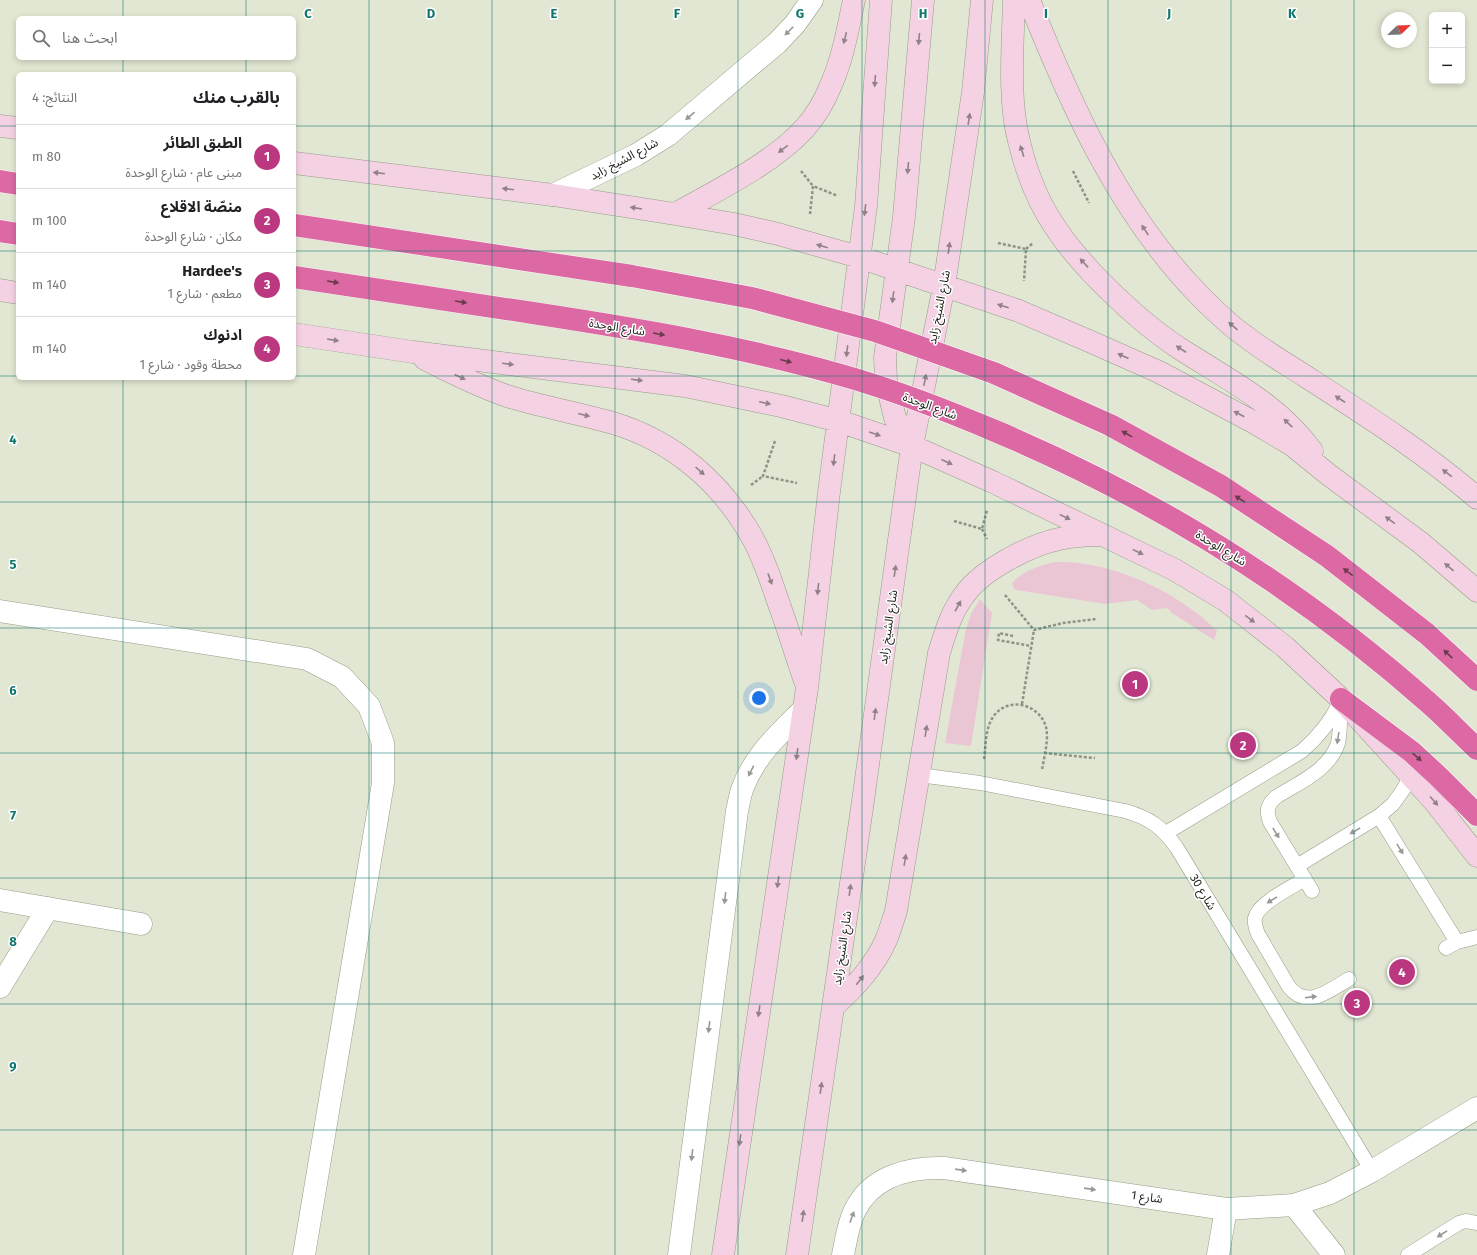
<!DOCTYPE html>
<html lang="ar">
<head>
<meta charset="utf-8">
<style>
  :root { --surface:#fff; --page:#f6f6f6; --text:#202124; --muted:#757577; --line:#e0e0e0; --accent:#bb3880 }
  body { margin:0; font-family:"Fira Sans","Noto Sans Arabic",sans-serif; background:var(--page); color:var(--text); direction:rtl }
  .controls { position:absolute; right:12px; top:12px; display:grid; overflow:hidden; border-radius:6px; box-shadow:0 2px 6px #0003 }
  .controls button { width:36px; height:36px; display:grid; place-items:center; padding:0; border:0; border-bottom:1px solid var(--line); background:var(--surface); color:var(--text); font:20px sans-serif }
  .compass { position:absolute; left:1381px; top:12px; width:36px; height:36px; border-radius:50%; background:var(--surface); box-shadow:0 2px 6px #0003; rotate:67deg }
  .you { position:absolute; left:759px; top:698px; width:14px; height:14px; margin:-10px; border:3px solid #fff; border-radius:50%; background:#1a73e8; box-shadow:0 0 0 6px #1a73e833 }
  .badge { display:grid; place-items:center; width:26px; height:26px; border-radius:50%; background:var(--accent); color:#fff; font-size:13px; font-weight:700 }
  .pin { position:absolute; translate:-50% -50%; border:2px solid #fff; box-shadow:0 1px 4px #0006 }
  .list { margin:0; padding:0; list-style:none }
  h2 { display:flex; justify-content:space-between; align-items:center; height:52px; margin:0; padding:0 16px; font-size:17px }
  h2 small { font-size:13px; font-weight:400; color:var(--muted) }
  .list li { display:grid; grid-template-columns:26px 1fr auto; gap:12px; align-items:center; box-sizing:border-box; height:64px; padding:0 16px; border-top:1px solid var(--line) }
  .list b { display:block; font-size:15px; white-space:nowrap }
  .list p { margin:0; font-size:13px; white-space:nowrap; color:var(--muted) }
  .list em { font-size:13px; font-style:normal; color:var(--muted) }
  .icon { flex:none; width:22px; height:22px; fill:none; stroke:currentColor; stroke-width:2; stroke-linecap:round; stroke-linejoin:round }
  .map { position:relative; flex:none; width:1477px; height:1255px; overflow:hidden; direction:ltr }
  .search { position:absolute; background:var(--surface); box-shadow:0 2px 6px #0003; left:16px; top:16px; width:280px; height:44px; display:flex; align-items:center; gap:10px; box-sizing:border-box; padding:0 14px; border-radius:6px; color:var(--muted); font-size:15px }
  .panel { position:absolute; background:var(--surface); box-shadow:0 2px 6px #0003; left:16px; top:72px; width:280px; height:308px; border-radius:6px; direction:rtl }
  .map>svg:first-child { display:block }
  .green { fill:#eac6d5 }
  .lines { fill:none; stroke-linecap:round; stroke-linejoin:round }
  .lane-casing { stroke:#969c88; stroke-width:15 }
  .street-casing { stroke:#969c88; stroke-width:23 }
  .secondary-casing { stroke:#969c88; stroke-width:23 }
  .highway-casing { stroke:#fff; stroke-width:23 }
  .path { stroke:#8f9384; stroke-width:2.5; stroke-dasharray:3 2; stroke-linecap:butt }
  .lane { stroke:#fff; stroke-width:14 }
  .street { stroke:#fff; stroke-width:22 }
  .secondary { stroke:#f4d2e3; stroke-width:22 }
  .highway { stroke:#dc69a3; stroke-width:22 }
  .highway-bridge-casing { stroke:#fff; stroke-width:23; stroke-linecap:butt }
  .highway-bridge { stroke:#dc69a3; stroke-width:22 }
  .oneway { fill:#989996 }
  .oneway2 { fill:#928187 }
  .oneway3 { fill:#683b4e }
  .grid { fill:none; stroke:#0f766e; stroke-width:1; stroke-opacity:0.55 }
  .labels { text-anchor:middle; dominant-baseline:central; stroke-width:3; stroke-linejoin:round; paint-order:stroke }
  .street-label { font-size:12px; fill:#1b1d16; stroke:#fff }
  .grid-label { font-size:13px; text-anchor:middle; font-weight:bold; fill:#0f766e; stroke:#fff; stroke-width:3; stroke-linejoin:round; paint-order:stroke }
</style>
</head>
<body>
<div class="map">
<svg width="1477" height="1255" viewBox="0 0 1477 1255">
  <rect width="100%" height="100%" fill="#e1e7d2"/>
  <path class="green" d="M1055,562C1102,560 1157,583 1194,611C1202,617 1210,624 1217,631L1214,640L1172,613L1167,608L1152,610L1137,600L1105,604L1017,590L1014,589L1012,583C1022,571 1041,565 1055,562Z
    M980,599L992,613L971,746L945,743L966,629L971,614Z"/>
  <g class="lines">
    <g class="lane-casing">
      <path id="lane" d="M919,775L980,783L1125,811C1150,818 1162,827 1177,848L1372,1171
        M1379,816L1457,942
        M1166,833L1302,751C1318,737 1330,723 1339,704
        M1297,866L1379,816L1393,804L1403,790L1411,775
        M1305,879C1292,887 1258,903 1255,918C1254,924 1256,929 1258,934L1289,987C1308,1010 1329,990 1349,979
        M1312,891L1270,822C1266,811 1267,805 1276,797C1298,783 1330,770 1338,743C1341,729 1340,713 1341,699
        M1446,948L1457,942L1477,937
        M1408,1255L1459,1223L1466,1221L1477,1223"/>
    </g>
    <g class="street-casing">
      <path id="street" d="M553,195L636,155L668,135L777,43L795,24L812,0
        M0,611L307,659L342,677L369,706L383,743V783L304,1255
        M0,900L141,924
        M0,987L48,908
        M1294,1205L1334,1255
        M679,1255L737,811C739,803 740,794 743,787C755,755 780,733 803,710
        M843,1255C846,1240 848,1224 855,1210C872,1176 909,1167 944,1168L1226,1209L1294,1205L1330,1193L1372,1171L1477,1108
        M1218,1255L1226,1209"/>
    </g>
    <g class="secondary-casing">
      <path id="secondary" d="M1014,0C1013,43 1008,100 1019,141C1026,171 1038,202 1055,227C1066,244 1079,259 1093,274C1120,302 1149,329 1182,350C1229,380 1279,405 1312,451
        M1029,0C1071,106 1120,215 1201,297C1215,311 1229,325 1245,336C1264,351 1285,363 1305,376C1364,414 1424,452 1477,498
        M0,126L18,128
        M294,163L553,195L675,214L734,224L778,234L859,257L1019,311L1089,341L1159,372L1255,423L1292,445L1329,475L1421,543L1477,591
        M675,214C716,191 773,163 804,129C815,117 825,100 831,85C843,58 848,28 854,0
        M0,290L18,293
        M294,334L413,352L685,386L781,406L839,421L912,446L993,482L1175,570L1225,600L1285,647L1341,699L1434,801L1477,856
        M425,359C452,373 479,386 507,396C542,407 578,413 613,423C673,441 721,482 752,537C764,558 771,581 779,604C788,629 796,655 805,681
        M912,446L895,418L886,380L885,357L904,217L923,0
        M833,1007C855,987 875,966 887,938C890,930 893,920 896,911L939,653C945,633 952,610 965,594C982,570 1030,545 1059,539C1073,536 1087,535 1101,535
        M723,1255L807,688L829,492L866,206L881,0
        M797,1255L863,801L912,446L944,286L973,92L982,0"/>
    </g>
    <g class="highway-casing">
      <path id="highway" d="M0,181L18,184
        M0,231L18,234
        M1341,699L1412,752L1439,777L1477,815"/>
    </g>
    <path class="path" d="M801,171L813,186
      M1073,171L1089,203
      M810,214L813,186L838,196
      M998,243L1026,249L1024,281
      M1026,249L1033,243
      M775,441L763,476L797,483
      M751,485L763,476
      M954,521L982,529L987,510
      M982,529L987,539
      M1005,595L1034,630L1063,623L1096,619
      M1013,636L999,633L998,640L1031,646
      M1022,704L1034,630
      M1044,753L1095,758
      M984,759C986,746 985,729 993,717C1007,696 1039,703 1046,727C1049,740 1044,757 1042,770"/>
    <use href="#lane" class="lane"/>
    <use href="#street" class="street"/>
    <use href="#secondary" class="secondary"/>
    <use href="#highway" class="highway"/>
    <g class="highway-bridge-casing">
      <path id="highway-bridge" d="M294,225L632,276L752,298L875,331L994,373L1110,425L1221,486L1327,556L1427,634L1477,680
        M294,277C374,289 453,301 533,313C637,329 740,346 841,375C895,390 948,411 1000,433C1157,500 1303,591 1430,704C1446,718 1461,734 1477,749"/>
    </g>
    <use href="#highway-bridge" class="highway-bridge"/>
  </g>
  <defs><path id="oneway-solid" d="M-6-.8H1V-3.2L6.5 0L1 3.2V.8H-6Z"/></defs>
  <g class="oneway">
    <use href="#oneway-solid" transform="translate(789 31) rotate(135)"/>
    <use href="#oneway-solid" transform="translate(690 116) rotate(140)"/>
    <use href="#oneway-solid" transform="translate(1338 738) rotate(99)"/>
    <use href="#oneway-solid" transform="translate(751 771) rotate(117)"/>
    <use href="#oneway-solid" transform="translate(1355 831) rotate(149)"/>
    <use href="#oneway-solid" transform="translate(1276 833) rotate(58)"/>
    <use href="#oneway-solid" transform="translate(1400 849) rotate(58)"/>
    <use href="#oneway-solid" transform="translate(725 898) rotate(97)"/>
    <use href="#oneway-solid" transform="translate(1272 900) rotate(148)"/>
    <use href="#oneway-solid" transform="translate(1311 997) rotate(-7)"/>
    <use href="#oneway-solid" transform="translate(709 1027) rotate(97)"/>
    <use href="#oneway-solid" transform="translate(692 1155) rotate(97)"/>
    <use href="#oneway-solid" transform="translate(961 1170) rotate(8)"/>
    <use href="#oneway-solid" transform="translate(1090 1189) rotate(8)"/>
    <use href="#oneway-solid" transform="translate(852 1217) rotate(-70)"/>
    <use href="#oneway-solid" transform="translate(1442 1234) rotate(148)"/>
  </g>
  <g class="oneway2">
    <use href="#oneway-solid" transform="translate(845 38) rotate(104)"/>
    <use href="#oneway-solid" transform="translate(919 39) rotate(95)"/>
    <use href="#oneway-solid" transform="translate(875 81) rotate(94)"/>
    <use href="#oneway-solid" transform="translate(969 119) rotate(-81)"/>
    <use href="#oneway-solid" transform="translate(783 149) rotate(142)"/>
    <use href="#oneway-solid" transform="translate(1022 151) rotate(-108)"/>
    <use href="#oneway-solid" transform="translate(908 168) rotate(95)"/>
    <use href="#oneway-solid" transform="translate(379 173) rotate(-173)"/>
    <use href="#oneway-solid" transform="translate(508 189) rotate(-173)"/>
    <use href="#oneway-solid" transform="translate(636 208) rotate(-171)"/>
    <use href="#oneway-solid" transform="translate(865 210) rotate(97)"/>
    <use href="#oneway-solid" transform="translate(1145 230) rotate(-124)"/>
    <use href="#oneway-solid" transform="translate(822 246) rotate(-164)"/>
    <use href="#oneway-solid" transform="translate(949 248) rotate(-82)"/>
    <use href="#oneway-solid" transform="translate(1084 263) rotate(-133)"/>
    <use href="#oneway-solid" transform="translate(893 297) rotate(98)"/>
    <use href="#oneway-solid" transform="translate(1003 306) rotate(-162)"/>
    <use href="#oneway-solid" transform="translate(1233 326) rotate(-139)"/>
    <use href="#oneway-solid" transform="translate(333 340) rotate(9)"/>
    <use href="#oneway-solid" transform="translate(1181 349) rotate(-147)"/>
    <use href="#oneway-solid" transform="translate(847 351) rotate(97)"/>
    <use href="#oneway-solid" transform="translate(1123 356) rotate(-156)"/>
    <use href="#oneway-solid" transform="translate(508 364) rotate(7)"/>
    <use href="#oneway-solid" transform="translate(460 377) rotate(25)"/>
    <use href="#oneway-solid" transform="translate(637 380) rotate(7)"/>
    <use href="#oneway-solid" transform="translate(925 380) rotate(-79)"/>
    <use href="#oneway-solid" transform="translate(1340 399) rotate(-147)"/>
    <use href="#oneway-solid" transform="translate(765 403) rotate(12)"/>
    <use href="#oneway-solid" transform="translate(1239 414) rotate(-152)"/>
    <use href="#oneway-solid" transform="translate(584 415) rotate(14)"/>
    <use href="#oneway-solid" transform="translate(1288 423) rotate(-136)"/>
    <use href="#oneway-solid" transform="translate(875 434) rotate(19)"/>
    <use href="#oneway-solid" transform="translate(834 460) rotate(97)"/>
    <use href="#oneway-solid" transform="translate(947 462) rotate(24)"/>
    <use href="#oneway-solid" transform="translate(700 471) rotate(42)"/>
    <use href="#oneway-solid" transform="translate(1447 473) rotate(-143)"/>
    <use href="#oneway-solid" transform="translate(1065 517) rotate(26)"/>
    <use href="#oneway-solid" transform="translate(1390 520) rotate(-144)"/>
    <use href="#oneway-solid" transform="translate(1138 552) rotate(26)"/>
    <use href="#oneway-solid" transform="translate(1449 567) rotate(-139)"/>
    <use href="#oneway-solid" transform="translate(895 571) rotate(-82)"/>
    <use href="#oneway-solid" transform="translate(770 579) rotate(70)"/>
    <use href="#oneway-solid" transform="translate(818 589) rotate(96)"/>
    <use href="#oneway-solid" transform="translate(958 606) rotate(-61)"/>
    <use href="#oneway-solid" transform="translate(1250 619) rotate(36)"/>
    <use href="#oneway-solid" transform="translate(875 714) rotate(-82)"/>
    <use href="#oneway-solid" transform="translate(926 731) rotate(-81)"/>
    <use href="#oneway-solid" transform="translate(797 754) rotate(98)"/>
    <use href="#oneway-solid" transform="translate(1434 801) rotate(49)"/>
    <use href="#oneway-solid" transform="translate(905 860) rotate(-81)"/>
    <use href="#oneway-solid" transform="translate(778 882) rotate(98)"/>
    <use href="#oneway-solid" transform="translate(850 890) rotate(-82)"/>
    <use href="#oneway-solid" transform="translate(860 980) rotate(-52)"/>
    <use href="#oneway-solid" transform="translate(759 1011) rotate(98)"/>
    <use href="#oneway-solid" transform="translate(821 1088) rotate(-82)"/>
    <use href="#oneway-solid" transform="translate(740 1140) rotate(98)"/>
    <use href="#oneway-solid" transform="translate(803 1216) rotate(-82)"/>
  </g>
  <g class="oneway3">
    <use href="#oneway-solid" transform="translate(333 282) rotate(9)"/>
    <use href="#oneway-solid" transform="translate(461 302) rotate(9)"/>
    <use href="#oneway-solid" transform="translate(659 334) rotate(10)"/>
    <use href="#oneway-solid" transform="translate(786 361) rotate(14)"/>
    <use href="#oneway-solid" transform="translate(1127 434) rotate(-151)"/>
    <use href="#oneway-solid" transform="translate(1240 499) rotate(-147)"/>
    <use href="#oneway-solid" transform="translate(1348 572) rotate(-142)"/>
    <use href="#oneway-solid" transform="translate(1448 654) rotate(-137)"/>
    <use href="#oneway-solid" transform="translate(1417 757) rotate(41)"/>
  </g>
  <path class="grid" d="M123,0V18M246,0V18M369,0V1255M492,0V1255M615,0V1255M738,0V1255M862,0V1255M985,0V1255M1108,0V1255M1231,0V1255M1354,0V1255M123,58V74M246,58V74M0,126H18M294,126H1477M0,251H18M294,251H1477M0,376H18M294,376H1477M123,378V1255M246,378V1255M0,502H1477M0,628H1477M0,753H1477M0,878H1477M0,1004H1477M0,1130H1477"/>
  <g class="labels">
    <g class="street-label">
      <text transform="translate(624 159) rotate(-28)">شارع الشيخ زايد</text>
      <text transform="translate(939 307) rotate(-79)">شارع الشيخ زايد</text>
      <text transform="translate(617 327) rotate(9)">شارع الوحدة</text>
      <text transform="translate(930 406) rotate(20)">شارع الوحدة</text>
      <text transform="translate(1221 548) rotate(31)">شارع الوحدة</text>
      <text transform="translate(888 627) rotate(-82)">شارع الشيخ زايد</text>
      <text transform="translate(1203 892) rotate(59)">شارع 30</text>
      <text transform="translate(842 948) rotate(-82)">شارع الشيخ زايد</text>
      <text transform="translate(1147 1197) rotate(8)">شارع 1</text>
    </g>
  </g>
  <g class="grid-label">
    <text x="308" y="18">C</text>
    <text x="431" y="18">D</text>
    <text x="554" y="18">E</text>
    <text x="677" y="18">F</text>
    <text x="800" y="18">G</text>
    <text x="923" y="18">H</text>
    <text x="1046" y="18">I</text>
    <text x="1169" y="18">J</text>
    <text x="1292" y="18">K</text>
    <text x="13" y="444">4</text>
    <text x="13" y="569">5</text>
    <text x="13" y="695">6</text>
    <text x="13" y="820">7</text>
    <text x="13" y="946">8</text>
    <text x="13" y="1071">9</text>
  </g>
</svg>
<div class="controls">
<button>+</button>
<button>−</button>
</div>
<svg class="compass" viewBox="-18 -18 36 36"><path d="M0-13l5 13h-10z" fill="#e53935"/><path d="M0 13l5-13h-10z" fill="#757577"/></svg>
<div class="you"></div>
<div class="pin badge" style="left:1135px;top:684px">1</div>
<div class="pin badge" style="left:1243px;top:745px">2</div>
<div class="pin badge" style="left:1357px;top:1003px">3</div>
<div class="pin badge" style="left:1402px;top:972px">4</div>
<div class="search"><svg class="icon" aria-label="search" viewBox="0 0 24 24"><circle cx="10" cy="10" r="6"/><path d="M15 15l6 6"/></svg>ابحث هنا</div>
<section class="panel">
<h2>بالقرب منك<small>النتائج: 4</small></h2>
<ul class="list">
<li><span class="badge">1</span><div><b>الطبق الطائر</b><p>مبنى عام · شارع الوحدة</p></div><em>80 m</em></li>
<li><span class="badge">2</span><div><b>منصّة الاقلاع</b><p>مكان · شارع الوحدة</p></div><em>100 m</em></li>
<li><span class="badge">3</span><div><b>Hardee's</b><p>مطعم · شارع 1</p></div><em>140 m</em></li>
<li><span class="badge">4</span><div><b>ادنوك</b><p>محطة وقود · شارع 1</p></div><em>140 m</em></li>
</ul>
</section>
</div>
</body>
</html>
